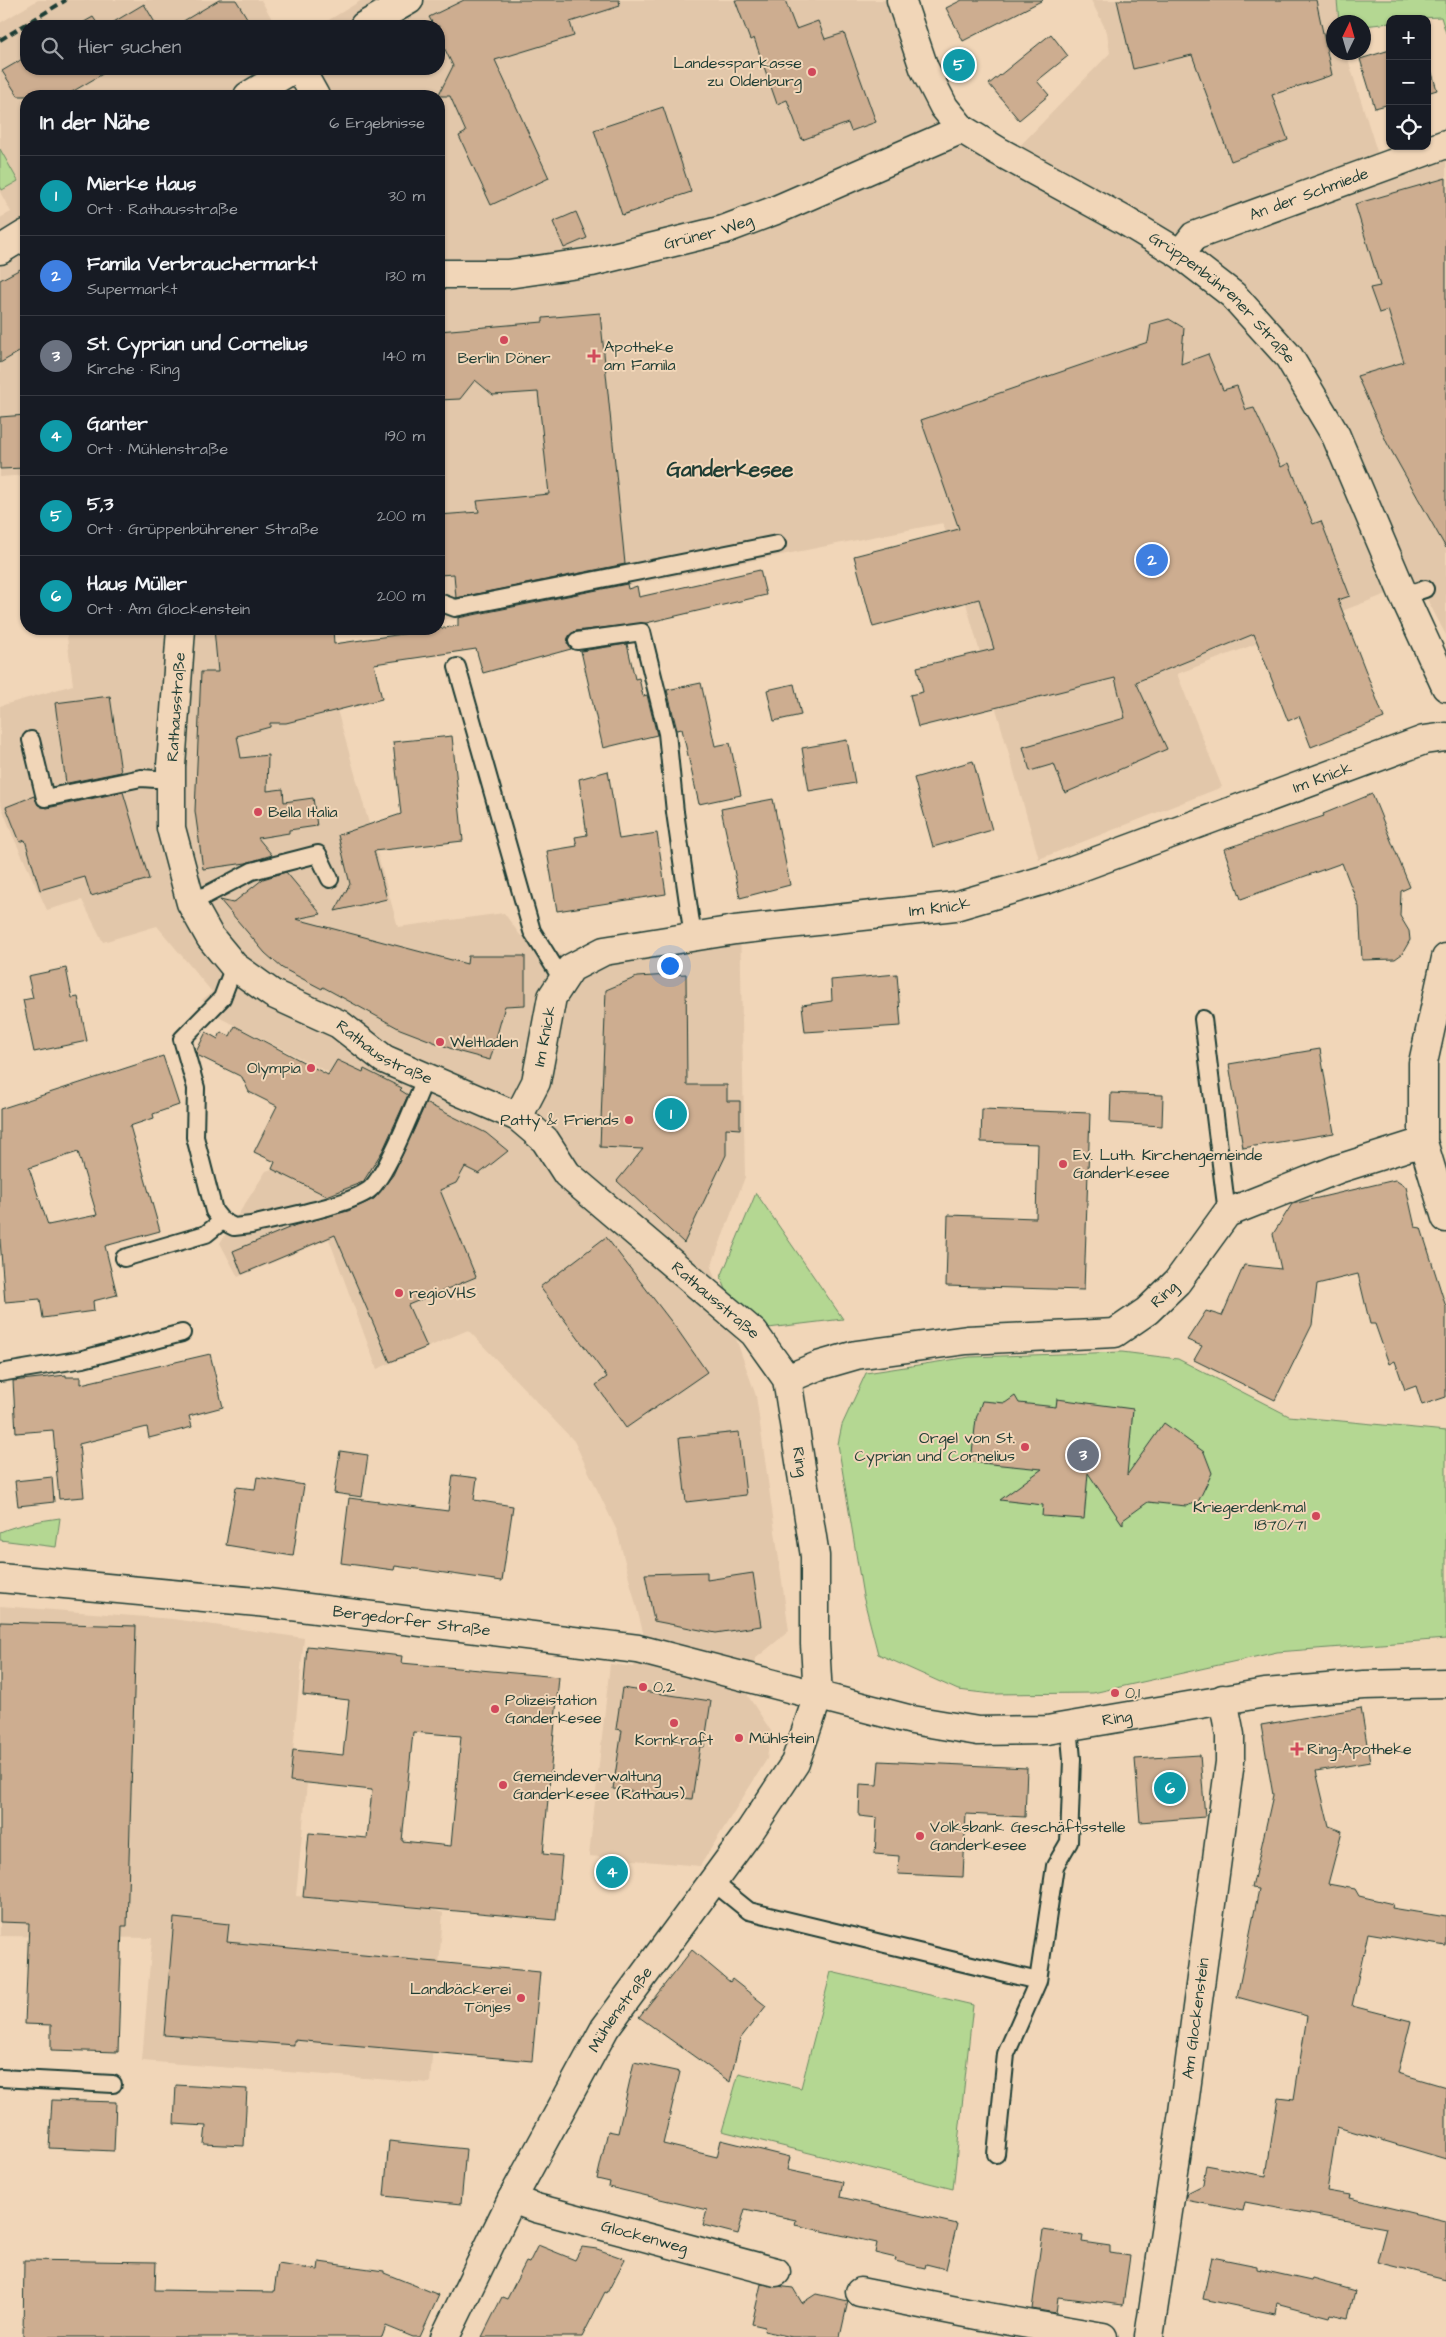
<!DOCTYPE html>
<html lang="de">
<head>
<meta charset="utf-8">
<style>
  :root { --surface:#171b24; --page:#20242c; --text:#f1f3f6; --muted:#9ea1a6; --line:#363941; --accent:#d1495b }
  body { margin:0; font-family:"Architects Daughter",sans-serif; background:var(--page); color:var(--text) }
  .controls { position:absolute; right:15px; top:15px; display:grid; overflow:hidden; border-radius:10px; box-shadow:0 1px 4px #0004 }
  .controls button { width:45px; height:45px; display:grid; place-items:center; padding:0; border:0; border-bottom:1px solid var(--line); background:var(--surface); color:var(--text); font:25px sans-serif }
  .compass { position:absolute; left:1326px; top:15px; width:45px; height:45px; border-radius:50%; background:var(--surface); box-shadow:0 1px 4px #0004; rotate:5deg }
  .you { position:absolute; left:669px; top:965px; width:18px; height:18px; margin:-12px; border:4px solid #fff; border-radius:50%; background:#1a73e8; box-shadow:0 0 0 8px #1a73e833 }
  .badge { display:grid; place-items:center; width:32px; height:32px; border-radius:50%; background:var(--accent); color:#fff; font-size:16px; font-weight:700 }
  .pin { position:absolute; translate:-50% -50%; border:2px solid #fff; box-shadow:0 1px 5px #0006 }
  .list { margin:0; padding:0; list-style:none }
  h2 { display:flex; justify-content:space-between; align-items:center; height:65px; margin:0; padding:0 20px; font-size:21px }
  h2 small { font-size:16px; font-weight:400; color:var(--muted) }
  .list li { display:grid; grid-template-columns:32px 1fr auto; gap:15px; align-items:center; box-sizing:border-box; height:80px; padding:0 20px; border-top:1px solid var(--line) }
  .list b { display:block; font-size:19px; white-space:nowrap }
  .list p { margin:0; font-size:16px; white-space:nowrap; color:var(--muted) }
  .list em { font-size:16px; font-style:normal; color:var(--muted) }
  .icon { flex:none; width:28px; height:28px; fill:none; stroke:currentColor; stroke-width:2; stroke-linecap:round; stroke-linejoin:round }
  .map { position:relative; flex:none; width:1446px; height:2337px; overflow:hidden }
  .search { position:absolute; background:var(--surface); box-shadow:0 1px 4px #0004; left:20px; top:20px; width:425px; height:55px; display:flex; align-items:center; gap:12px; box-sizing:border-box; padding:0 18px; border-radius:20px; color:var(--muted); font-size:19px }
  .panel { position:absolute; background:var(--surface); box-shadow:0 1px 4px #0004; left:20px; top:90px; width:425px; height:545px; border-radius:20px }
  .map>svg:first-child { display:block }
  .built { fill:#e2c7aa }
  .green { fill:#b4d792; stroke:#6a8a63 }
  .building { fill:#cdad90; stroke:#1f3d34; fill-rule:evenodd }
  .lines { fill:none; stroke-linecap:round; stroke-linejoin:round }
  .service-casing { stroke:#1f3d34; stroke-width:20 }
  .minor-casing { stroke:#1f3d34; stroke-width:31 }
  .tertiary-casing { stroke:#1f3d34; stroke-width:31 }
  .service { stroke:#f1d6b8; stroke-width:16 }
  .minor { stroke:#f1d6b8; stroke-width:28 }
  .tertiary { stroke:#f1d6b8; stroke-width:28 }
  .rail { stroke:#1f3d34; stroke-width:4; stroke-dasharray:8 4; stroke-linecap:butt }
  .poi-dot { fill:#d1495b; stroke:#f1d6b8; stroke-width:2 }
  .labels { text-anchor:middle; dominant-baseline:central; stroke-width:4; stroke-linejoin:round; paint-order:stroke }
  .poi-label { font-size:16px; fill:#1f3d34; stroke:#f1d6b8; text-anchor:start }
  .street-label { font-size:16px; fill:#1f3d34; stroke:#f1d6b8 }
  .district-label { font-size:21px; font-weight:bold; fill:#1f3d34; stroke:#f1d6b8 }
</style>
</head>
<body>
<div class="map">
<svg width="1446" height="2337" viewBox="0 0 1446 2337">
  <rect width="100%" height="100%" fill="#f1d6b8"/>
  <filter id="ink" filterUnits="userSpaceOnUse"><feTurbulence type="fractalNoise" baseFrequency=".02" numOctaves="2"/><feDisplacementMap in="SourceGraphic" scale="10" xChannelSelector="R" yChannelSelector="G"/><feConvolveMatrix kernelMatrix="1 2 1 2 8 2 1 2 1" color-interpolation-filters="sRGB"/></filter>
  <g filter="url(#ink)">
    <path class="built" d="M38,0H261L276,26H26V69H439V26H319L362,0H897L920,69L1006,160L1110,53L1107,32L1091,0H1337L1339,22H1334V52L1346,53L1379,158L1446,135V635L1418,582L1177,674L1222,787L1039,859L943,523L453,620L439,618V96H26V475L0,477V218L11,212L0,192V23Z
      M66,629H353L316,635L398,927L504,913L520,935L565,956L740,918L745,1177L711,1267L756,1396L789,1631L755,1659L748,1696L771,1731L767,1759L700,1866L589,1856L610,1664L634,1667L644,1636L617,1531L574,1441L468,1330L377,1369L329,1239L238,1277L220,1243L266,1171L272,1169L328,1072L222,1019L202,1000L212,992L157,926L103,942L82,900L47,910L12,834L0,802V706L73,685Z
      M0,1606L173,1619L304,1638L290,1781L307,1783L296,1896L431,1909L443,1913L430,2083L142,2061L152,1938L0,1936Z"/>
    <path class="green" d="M1337,0H1446V33L1441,17L1390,19V23L1364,26V22H1339Z
      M0,149L18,181L2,190L0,186Z
      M756,1193L843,1319L760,1329L731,1302L721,1277Z
      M1122,1352L1178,1359L1289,1416L1446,1431V1639L1277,1652L1093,1693L992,1694L958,1690L878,1654L863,1596L838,1444L842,1425L866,1373L970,1357Z
      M60,1518L56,1547L0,1540V1532C19,1524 39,1521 60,1518Z
      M831,1972L973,2005L953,2189L722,2131L739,2073L801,2088Z"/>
    <path class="building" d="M219,0H236L252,26H175Z
      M464,0H619L620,6L570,22L574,36L495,60L549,178L491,205L459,136L466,132L450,96H438L453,66L439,37V26H434L429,17Z
      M735,0H785L796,29L818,21L825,39L844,33L876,122L851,131L848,123L802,140L787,100L777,104L754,38L750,40Z
      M962,0H1043L963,41L946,8Z
      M1117,0H1316L1332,75L1272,95L1288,140L1231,161L1192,55L1133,69Z
      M144,4L157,26H107Z
      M93,17L99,26H77Z
      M1051,34L1068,56L1037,81L1049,95L1019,120L989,84Z
      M1390,50V104L1375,108L1360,59Z
      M1427,56L1437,90L1427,93Z
      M26,57V69H111L65,96H18L2,71Z
      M663,107L691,192L622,215L594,130Z
      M1446,178V548L1387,443L1357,376L1404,362L1388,310L1379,313L1370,288L1380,286L1355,204Z
      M576,212L587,238L564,248L553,222Z
      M26,266V348L0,363V280Z
      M600,313L625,564L456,598L454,574L439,575V515L479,512L477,501L549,494L538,392L493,395L475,380L460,399L439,400V331L543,322V318Z
      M1169,319L1184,328L1181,364L1208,354L1223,390L1237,386L1246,410L1254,408L1281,467L1289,463L1313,524L1321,521L1350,596L1338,600L1384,718L1311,747L1299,716L1288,721L1254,634L1136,682L1167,749L1065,793L1054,764L1030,771L1023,747L1125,718L1115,678L918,727L910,695L923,692L917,667L994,649L979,599L873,627L854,556L959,529L921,420L1148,342L1151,324Z
      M26,415V468L0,469V417Z
      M760,570L766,595L646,623L575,631L568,638L567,643L571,649L483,673L476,649L374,664L382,699L286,723H270V727L237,736L241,758L268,755L267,791L283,789L284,802L313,798L317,826L289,830V833L258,838L272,855L246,863L203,869L195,811L201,672H218L214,629H333L334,644L458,626V618L627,584L628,589L637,586L639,597Z
      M627,644L635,679L639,678L643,696L647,695L657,735L603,748L581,651Z
      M701,683L715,746L730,743L741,795L699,804L682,729L677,730L667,690Z
      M794,684L801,715L774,721L767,690Z
      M110,696L121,772L63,784L66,783L55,703Z
      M452,736L463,841L374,851L387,899L335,911L350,884L338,835L401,814L393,742Z
      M847,740L855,783L809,791L802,748Z
      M973,761L992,830L933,847L914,778Z
      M608,771L619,839L657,833L666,894L557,911L547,851L577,846L575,837L587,835L579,779Z
      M123,792L149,879L91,896L85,877L40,890L25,840L20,842L6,807L34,796L38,805L47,808Z
      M1372,794L1410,887L1401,891L1400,916L1409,931L1410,940L1402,954L1395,959L1362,960L1359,907L1342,863L1241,899L1224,849L1324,816L1323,814Z
      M773,799L790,885L740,898L721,809Z
      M286,872L321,914L296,919L467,964L468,956H525V1005L505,1006L490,1060L460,1052L400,1029L323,987L322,989L282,968L265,953L220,900L233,903L263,879Z
      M66,968L72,998L78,997L87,1041L34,1052L23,1000L33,998L28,976Z
      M686,974L687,1085H727V1101H740V1129L726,1128V1155L684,1243L617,1181L643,1149L600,1147L606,990L637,977Z
      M897,974L901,1026L805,1032L802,1005L832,1001L831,980Z
      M235,1026L328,1075L337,1060L363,1072L364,1069L402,1088L400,1090L408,1095L383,1150L363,1182L327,1196L272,1169L275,1162L254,1152L277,1106L249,1092L242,1077L197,1055L196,1052L206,1032L218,1039L221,1032L230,1036Z
      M1320,1049L1334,1133L1243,1148L1229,1064Z
      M163,1056L179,1105L153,1114L154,1118L130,1126L160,1231L105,1246L117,1295L93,1301L94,1311L43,1318L40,1299L5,1302L0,1240V1109ZM78,1152L97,1215L48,1225L29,1168Z
      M1111,1093L1163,1095L1162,1126L1110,1123Z
      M426,1103L486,1133L508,1151L479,1174L465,1167L456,1183L440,1190L476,1277L408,1305L427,1347L390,1362L335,1235L242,1274L233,1251L296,1225L348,1211L374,1199L393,1175Z
      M982,1109L1090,1113L1084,1290L946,1286L948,1215L1036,1218L1038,1144L981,1142Z
      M1395,1180L1406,1187L1415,1227L1421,1228L1446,1307V1397L1422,1405L1416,1386L1405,1390L1395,1361L1389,1364L1375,1324H1370L1358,1274L1317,1284L1312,1325L1275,1400L1194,1360L1202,1346L1187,1340L1206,1311L1222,1316L1244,1265L1281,1269L1273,1234L1292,1204Z
      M606,1237L677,1329L707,1372L626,1428L596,1385L607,1377L540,1287Z
      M210,1354L223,1407L189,1416L192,1427L149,1438L147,1427L79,1444L84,1497L59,1499L53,1430L16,1433L13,1381L66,1375V1377H81V1384Z
      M1015,1396L1019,1403L1056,1407L1057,1399L1133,1409L1127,1475L1164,1423L1204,1452L1212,1473L1198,1502L1186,1506L1148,1502L1123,1520V1525L1088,1473L1084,1519L1042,1516L1043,1505L1000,1500L1042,1469L971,1462L976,1419L982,1401L1005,1403Z
      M739,1432L746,1495L686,1502L679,1438Z
      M340,1451L368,1455L362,1497L334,1493Z
      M453,1475L477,1478L474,1500L513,1506L502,1581L395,1566L394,1570L341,1563L349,1498L448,1511Z
      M52,1477L54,1502L18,1506L15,1481Z
      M257,1477L304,1485L293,1556L226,1545L236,1487L255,1489Z
      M707,1572V1580L753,1573L761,1626L716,1633L654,1621L645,1574Z
      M0,1622L136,1626L127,1926H122L118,2052L51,2050V2025L25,2024L29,1923L0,1922Z
      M307,1646L402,1656L401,1663L559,1677L543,1854L562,1856L556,1920L303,1897L309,1833L367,1838L372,1790L290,1781L293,1750L343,1755L349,1700L303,1695ZM413,1732L461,1736L451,1846L402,1841Z
      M622,1688L711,1701L704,1747L700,1746L692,1799L613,1789L622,1730L616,1729Z
      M1361,1708L1370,1762L1316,1771L1329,1826L1342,1831L1328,1884L1355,1889L1359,1896L1393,1904L1392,1908L1446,1917V1946L1368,1933L1352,2006L1411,2021L1398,2073L1446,2087V2159L1337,2127L1327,2191L1350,2195L1349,2198L1446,2221V2279L1377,2262L1386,2228L1245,2202L1243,2211L1185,2200L1187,2193L1203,2185L1206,2165L1266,2176L1278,2097L1294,2099L1307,2016L1237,1997L1259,1889L1252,1888L1273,1795L1261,1725Z
      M1200,1755L1205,1817L1140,1822L1135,1759Z
      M879,1761L1027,1768L1025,1817L966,1814L963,1877L898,1874L899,1856L875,1854L877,1818L859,1816L860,1784L877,1785Z
      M174,1918L229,1924L227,1942L540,1972L532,2061L294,2040V2045L164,2035Z
      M692,1950L730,1982L732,1979L766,2006L740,2039L730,2082L639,2017Z
      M634,2062L680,2072L663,2144L717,2157L721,2140L790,2157L787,2170L843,2182L840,2197L957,2224L946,2269L926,2264L925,2268L895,2261L896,2258L875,2253L877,2243L795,2225L796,2220L745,2209L738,2234L703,2225L707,2210L609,2187L610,2182L597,2179L608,2131L618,2133Z
      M176,2085L247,2089L244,2146L204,2144L206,2126L174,2124Z
      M52,2100L116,2102L114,2151L49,2148Z
      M389,2141L466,2149L461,2204L384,2196Z
      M1043,2230L1083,2236L1082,2242L1110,2246V2253L1130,2256L1123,2305L1058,2297L1056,2313L1032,2309Z
      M538,2245L575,2260L582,2247L597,2249L625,2259L607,2293L605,2292L582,2337H482L502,2297L507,2299L526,2262L529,2263Z
      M1212,2257L1257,2266V2269L1311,2281L1312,2279L1355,2291L1348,2318L1331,2314L1330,2317L1277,2303L1275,2314L1203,2299Z
      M24,2260L156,2262L155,2290L274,2292L278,2264L318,2270L319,2262L384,2271V2273L439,2295L420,2337H413L386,2326L382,2337H23Z
      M761,2284L793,2288L802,2303L816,2294L848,2301L840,2337H792L764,2331L765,2327L752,2324Z"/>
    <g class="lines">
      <g class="service-casing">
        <path id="service" d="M1404,596L1425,589
          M439,602L455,608L777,544
          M577,641L642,632L667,733L675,812L693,937
          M457,667L532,931L563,981
          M31,740L45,798L141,778L171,780
          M191,903L252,871L318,854L330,879
          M234,966L222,998L182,1039L196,1088L195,1137L214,1211L222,1221L234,1227L251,1225C279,1218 347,1206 369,1190C387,1176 415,1102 426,1077
          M1203,1019L1227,1213
          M124,1258L206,1234L222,1221
          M0,1373L83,1359L182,1333
          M713,1882L749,1911L1038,1981
          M0,2078L113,2084
          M996,2154L1006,2054L1038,1981L1055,1866L1069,1842L1072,1759L1069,1726"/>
      </g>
      <g class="minor-casing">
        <g id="minor">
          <path d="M364,26L409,0"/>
          <path d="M300,69L315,96"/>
          <path d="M248,96L293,69"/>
          <path d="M0,250L26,234"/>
          <path id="s1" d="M1180,254L1194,236L1446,144"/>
          <path id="s2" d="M439,274H508L592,262L723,230L776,210L962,129"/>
          <path id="s3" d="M181,629L171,766V828L191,903L210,937L234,966L273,994L339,1024L384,1059L518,1117L545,1140L567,1174L754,1333L787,1379L815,1556V1644L818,1696"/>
          <path id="s4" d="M518,1117L536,1082L552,997L571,968L604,951L735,930L955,906L1051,878L1424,740L1446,737"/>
          <path id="s5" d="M787,1379L818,1366L856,1355L967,1340L1115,1333L1147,1311L1177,1282L1227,1213L1338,1169L1423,1142"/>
          <path id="s6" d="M512,2199L536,2208L776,2272"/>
          <path d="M860,2292L982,2316L1103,2337"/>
          <path id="s7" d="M1149,2337L1183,2112L1230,1762V1735L1223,1699"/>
        </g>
      </g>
      <g class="tertiary-casing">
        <g id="tertiary">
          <path id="s8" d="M901,0L924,68L944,107L962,129L998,151L1122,219L1180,254L1233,295L1289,357L1336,436L1404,596L1446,687"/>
          <path d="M1446,958L1423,1063V1142L1446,1218"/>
          <path id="s9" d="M0,1578L268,1603L638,1649L912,1720L978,1731L1047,1730L1265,1693L1364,1685L1446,1683"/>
          <path id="s10" d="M445,2337L512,2199L605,2028L750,1831L795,1763L818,1696"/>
        </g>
      </g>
      <use href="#service" class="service"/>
      <use href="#minor" class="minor"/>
      <use href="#tertiary" class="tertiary"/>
      <path class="rail" d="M0,40L66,0"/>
    </g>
  </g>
  <g class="poi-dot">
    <circle cx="812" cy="72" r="5"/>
    <circle cx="504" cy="340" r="5"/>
    <path d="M591.5 348.5h5v5h5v5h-5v5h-5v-5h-5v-5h5z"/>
    <circle cx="258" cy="812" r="5"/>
    <circle cx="440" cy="1042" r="5"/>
    <circle cx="311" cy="1068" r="5"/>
    <circle cx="629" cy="1120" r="5"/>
    <circle cx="1063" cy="1164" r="5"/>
    <circle cx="399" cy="1293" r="5"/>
    <circle cx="1025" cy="1447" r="5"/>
    <circle cx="1316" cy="1516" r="5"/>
    <circle cx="643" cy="1687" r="5"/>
    <circle cx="1115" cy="1693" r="5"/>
    <circle cx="495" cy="1709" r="5"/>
    <circle cx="674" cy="1723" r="5"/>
    <circle cx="739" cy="1738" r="5"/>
    <path d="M1294.5 1741.5h5v5h5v5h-5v5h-5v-5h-5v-5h5z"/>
    <circle cx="503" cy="1785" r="5"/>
    <circle cx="920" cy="1836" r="5"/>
    <circle cx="521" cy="1998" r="5"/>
  </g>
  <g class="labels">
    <g class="poi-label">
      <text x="802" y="63" text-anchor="end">Landessparkasse<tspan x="802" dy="18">zu Oldenburg</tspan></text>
      <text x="604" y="347">Apotheke<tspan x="604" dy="18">am Famila</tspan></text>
      <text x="504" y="358" text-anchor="middle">Berlin Döner</text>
      <text x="268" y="812">Bella Italia</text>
      <text x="450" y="1042">Weltladen</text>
      <text x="301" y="1068" text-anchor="end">Olympia</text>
      <text x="619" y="1120" text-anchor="end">Patty &amp; Friends</text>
      <text x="1073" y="1155">Ev. Luth. Kirchengemeinde<tspan x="1073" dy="18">Ganderkesee</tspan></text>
      <text x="409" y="1293">regioVHS</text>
      <text x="1015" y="1438" text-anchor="end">Orgel von St.<tspan x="1015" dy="18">Cyprian und Cornelius</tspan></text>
      <text x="1306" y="1507" text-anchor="end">Kriegerdenkmal<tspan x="1306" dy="18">1870/71</tspan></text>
      <text x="653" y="1687">0,2</text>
      <text x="1125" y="1693">0,1</text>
      <text x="505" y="1700">Polizeistation<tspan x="505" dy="18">Ganderkesee</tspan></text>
      <text x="749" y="1738">Mühlstein</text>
      <text x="674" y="1740" text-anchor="middle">Kornkraft</text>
      <text x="1307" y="1749">Ring-Apotheke</text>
      <text x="513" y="1776">Gemeindeverwaltung<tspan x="513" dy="18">Ganderkesee (Rathaus)</tspan></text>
      <text x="930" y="1827">Volksbank Geschäftsstelle<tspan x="930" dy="18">Ganderkesee</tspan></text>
      <text x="511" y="1989" text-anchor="end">Landbäckerei<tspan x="511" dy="18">Tönjes</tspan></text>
    </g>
    <g class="street-label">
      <text stroke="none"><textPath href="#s1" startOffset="145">An der Schmiede</textPath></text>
      <text stroke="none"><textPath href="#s2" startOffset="274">Grüner Weg</textPath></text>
      <text stroke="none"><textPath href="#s8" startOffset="456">Grüppenbührener Straße</textPath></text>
      <text transform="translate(176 707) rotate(-86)">Rathausstraße</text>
      <text stroke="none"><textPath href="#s4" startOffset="941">Im Knick</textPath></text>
      <text stroke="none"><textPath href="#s4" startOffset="536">Im Knick</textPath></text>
      <text stroke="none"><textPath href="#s4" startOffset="86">Im Knick</textPath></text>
      <text stroke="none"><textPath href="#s3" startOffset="528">Rathausstraße</textPath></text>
      <text stroke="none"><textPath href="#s5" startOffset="396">Ring</textPath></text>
      <text stroke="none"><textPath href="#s3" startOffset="948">Rathausstraße</textPath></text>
      <text stroke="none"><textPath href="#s3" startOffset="1139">Ring</textPath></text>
      <text stroke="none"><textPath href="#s9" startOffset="414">Bergedorfer Straße</textPath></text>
      <text stroke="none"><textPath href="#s9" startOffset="1132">Ring</textPath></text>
      <text stroke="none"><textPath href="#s10" startOffset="372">Mühlenstraße</textPath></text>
      <text stroke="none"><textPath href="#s7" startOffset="322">Am Glockenstein</textPath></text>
      <text stroke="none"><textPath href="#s6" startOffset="138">Glockenweg</textPath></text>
    </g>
    <g class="district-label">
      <text x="730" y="469">Ganderkesee</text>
    </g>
  </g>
</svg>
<div class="controls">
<button>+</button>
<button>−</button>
<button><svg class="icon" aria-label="locate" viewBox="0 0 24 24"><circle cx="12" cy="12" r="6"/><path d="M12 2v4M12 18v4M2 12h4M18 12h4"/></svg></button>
</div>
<svg class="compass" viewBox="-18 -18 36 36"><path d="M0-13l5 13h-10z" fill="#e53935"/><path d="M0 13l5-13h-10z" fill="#9ea1a6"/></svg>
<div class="you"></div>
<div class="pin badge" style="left:671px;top:1114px;background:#0f9aa8">1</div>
<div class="pin badge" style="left:1152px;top:560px;background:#3f7fe0">2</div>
<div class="pin badge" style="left:1083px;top:1455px;background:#6b7280">3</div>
<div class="pin badge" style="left:612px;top:1872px;background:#0f9aa8">4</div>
<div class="pin badge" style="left:959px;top:65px;background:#0f9aa8">5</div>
<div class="pin badge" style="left:1170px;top:1788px;background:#0f9aa8">6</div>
<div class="search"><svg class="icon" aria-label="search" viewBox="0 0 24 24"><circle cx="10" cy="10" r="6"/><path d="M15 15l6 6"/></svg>Hier suchen</div>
<section class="panel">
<h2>In der Nähe<small>6 Ergebnisse</small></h2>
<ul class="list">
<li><span class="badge" style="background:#0f9aa8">1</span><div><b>Mierke Haus</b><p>Ort · Rathausstraße</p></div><em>30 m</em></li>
<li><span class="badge" style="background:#3f7fe0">2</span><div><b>Famila Verbrauchermarkt</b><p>Supermarkt</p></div><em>130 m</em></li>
<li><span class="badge" style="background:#6b7280">3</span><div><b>St. Cyprian und Cornelius</b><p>Kirche · Ring</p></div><em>140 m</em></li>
<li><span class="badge" style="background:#0f9aa8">4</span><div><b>Ganter</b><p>Ort · Mühlenstraße</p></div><em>190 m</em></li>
<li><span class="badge" style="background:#0f9aa8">5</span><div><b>5,3</b><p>Ort · Grüppenbührener Straße</p></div><em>200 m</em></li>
<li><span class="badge" style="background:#0f9aa8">6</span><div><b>Haus Müller</b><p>Ort · Am Glockenstein</p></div><em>200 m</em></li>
</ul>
</section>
</div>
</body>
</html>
